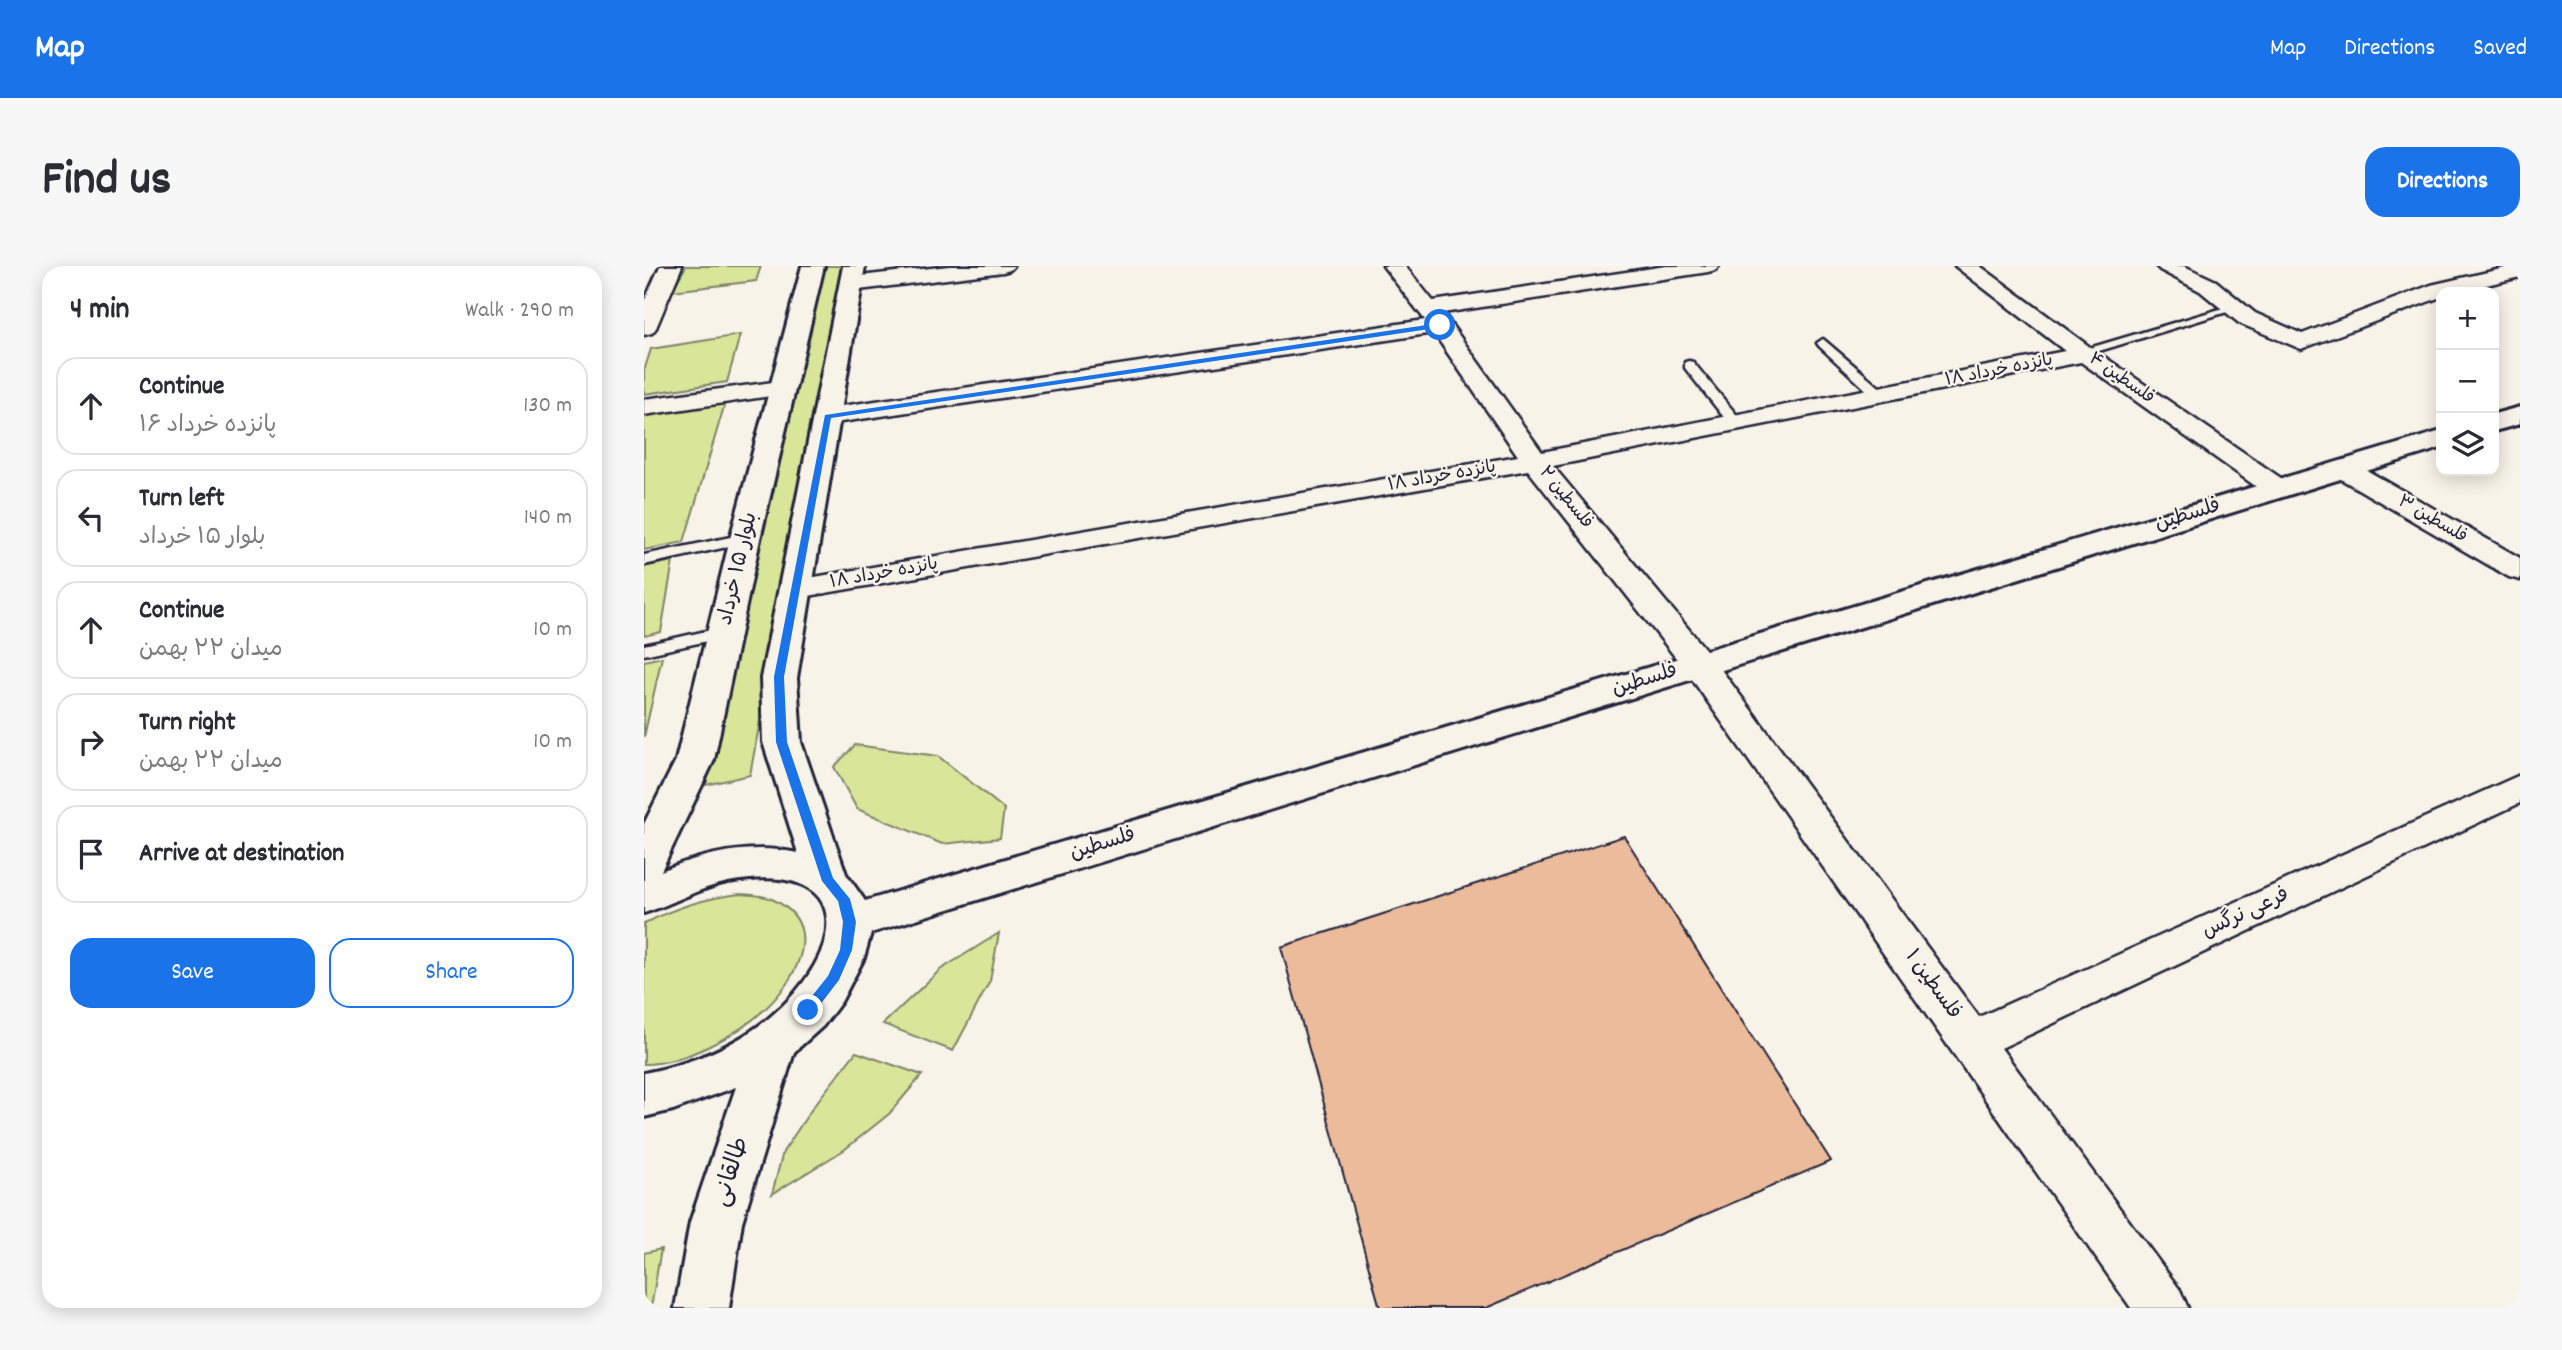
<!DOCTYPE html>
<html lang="en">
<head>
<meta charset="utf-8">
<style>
  :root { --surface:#fff; --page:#f7f7f7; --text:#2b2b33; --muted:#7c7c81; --line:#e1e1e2; --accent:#1a73e8 }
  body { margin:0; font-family:Dekko,"Playpen Sans Arabic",sans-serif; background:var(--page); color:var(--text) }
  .controls { position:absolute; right:21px; top:21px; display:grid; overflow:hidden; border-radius:14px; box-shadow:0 4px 18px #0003 }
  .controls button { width:63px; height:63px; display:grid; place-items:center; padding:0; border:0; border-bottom:2px solid var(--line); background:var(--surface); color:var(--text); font:35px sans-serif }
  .stop { position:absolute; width:21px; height:21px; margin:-16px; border:5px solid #1a73e8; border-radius:50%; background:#fff }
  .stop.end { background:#1a73e8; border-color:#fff; box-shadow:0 2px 7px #0008 }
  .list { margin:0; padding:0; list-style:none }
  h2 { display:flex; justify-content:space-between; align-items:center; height:91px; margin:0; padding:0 28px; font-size:30px }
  h2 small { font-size:23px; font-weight:400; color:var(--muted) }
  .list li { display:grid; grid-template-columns:46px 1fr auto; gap:21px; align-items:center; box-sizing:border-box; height:98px; margin:0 14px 14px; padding:0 14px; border:2px solid var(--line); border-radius:21px }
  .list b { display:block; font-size:26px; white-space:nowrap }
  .list p { margin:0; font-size:23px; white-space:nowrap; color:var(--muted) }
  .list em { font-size:23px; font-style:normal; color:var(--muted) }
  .actions { display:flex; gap:14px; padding:21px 28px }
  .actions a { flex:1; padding:16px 0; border:2px solid var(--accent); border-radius:21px; text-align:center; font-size:24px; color:var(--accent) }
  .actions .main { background:var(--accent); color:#fff }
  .icon { flex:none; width:38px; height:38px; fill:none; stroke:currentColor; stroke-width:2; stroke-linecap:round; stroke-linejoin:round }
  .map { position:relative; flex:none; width:1876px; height:1042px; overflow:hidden; border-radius:21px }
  header { display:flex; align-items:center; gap:42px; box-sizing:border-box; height:98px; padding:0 35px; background:var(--accent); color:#fff }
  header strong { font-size:33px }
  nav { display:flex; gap:38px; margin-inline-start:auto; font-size:24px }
  .intro { display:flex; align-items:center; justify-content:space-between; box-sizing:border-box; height:168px; padding:0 42px }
  h1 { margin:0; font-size:49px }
  .button { padding:18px 32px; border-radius:21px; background:var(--accent); color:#fff; font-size:24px; font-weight:700 }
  main { display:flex; gap:42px; padding:0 42px }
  aside { flex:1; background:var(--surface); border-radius:21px; box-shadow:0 4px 18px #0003 }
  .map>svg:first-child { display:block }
  .green { fill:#d9e598; stroke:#7e846a; stroke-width:2 }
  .building { fill:#ebbb9b; stroke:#22223b; stroke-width:2 }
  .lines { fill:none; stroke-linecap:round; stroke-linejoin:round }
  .service-casing { stroke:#22223b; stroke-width:5 }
  .minor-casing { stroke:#22223b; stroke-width:5 }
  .secondary-casing { stroke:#22223b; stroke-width:6 }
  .service { fill:#f7f3e8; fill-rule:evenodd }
  .minor { fill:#f7f3e8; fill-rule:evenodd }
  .secondary { fill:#f7f3e8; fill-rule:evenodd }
  .route { fill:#1a73e8 }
  .labels { text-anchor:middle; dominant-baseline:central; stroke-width:5; stroke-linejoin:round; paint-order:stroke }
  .far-street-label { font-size:18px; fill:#22223b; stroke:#f7f3e8 }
  .street-label { font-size:21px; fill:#22223b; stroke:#f7f3e8 }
  .near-street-label { font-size:24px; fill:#22223b; stroke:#f7f3e8 }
</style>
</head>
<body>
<header>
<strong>Map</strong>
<nav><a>Map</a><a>Directions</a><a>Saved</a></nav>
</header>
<div class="intro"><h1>Find us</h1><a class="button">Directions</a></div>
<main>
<aside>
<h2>4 min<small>Walk · 290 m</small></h2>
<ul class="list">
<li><svg class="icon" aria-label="ahead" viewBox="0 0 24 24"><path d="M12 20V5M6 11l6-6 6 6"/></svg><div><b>Continue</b><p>پانزده خرداد ۱۶</p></div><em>130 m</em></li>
<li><svg class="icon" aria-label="left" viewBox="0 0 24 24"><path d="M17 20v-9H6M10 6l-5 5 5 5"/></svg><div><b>Turn left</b><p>بلوار ۱۵ خرداد</p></div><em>140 m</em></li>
<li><svg class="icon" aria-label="ahead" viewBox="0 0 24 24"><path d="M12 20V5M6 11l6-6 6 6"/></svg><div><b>Continue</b><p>میدان ۲۲ بهمن</p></div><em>10 m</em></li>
<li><svg class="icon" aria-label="right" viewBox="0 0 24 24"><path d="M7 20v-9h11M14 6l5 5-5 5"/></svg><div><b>Turn right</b><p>میدان ۲۲ بهمن</p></div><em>10 m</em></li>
<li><svg class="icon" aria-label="arrive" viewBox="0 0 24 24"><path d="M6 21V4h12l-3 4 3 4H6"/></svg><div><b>Arrive at destination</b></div></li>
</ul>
<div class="actions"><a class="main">Save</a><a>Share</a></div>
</aside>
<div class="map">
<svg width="1876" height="1042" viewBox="0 0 1876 1042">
  <rect width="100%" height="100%" fill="#f7f3e8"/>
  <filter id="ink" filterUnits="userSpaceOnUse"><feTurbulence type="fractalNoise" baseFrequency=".0143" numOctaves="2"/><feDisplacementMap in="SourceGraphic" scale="14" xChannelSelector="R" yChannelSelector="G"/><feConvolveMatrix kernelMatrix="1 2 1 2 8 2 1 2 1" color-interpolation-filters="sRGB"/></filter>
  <g filter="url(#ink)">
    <path class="green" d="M42,0H117L112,15L28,25Z
      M181,0H200L106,509L62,519Z
      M96,69L83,116L0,128V105L7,83Z
      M81,137L40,276L0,284V149Z
      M29,295L17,366L0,370V301Z
      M18,391L0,471V395Z
      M211,479L294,490L360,543L356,572L298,578L213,543L190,501Z
      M96,628C106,629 119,629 128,633C182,658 154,712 121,743C94,769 39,798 0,798V658C31,641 61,632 96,628Z
      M355,667L346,715L309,785L239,758L296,704Z
      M212,786L278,809L245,848L200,884L128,928L139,886L169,841Z
      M17,983L7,1042H0V987Z"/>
    <path class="building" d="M980,570L1187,895L842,1042H736L637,681Z"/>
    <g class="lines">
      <g class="service-casing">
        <path id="service" d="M1586,40L1596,42L1442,89H1434L1432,86Z
          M1179,73L1240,125V131H1230L1175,80L1173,77Z
          M1045,95L1049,96L1096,153V159H1086L1041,102V96Z
          M101,268L106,270L109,273L106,276L0,299V289Z
          M80,361L88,366L86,370L0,389V379Z"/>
      </g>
      <g class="minor-casing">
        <path id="minor" d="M16,0H38L12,62L8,67L0,69V36Z
          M305,0H370L366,4L359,6L207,25L199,23L196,18L199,13L207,11Z
          M739,0H761L789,35L1022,0H1075L1071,4L1064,6L799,47L898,186L1421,85L1311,0H1336L1446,81L1644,217L1648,223L1644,229L1634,231L1624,229L1437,96L909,200L1067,390L1335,751L1876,509V537L1357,782L1536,1024L1544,1042H1487L1043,406L884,204L153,332L142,330L138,323L142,316L153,314L874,190L790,67L184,158L175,155L171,150L175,145L184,142L781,54Z
          M1512,0H1540L1572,15L1611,47L1658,68L1787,19L1870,0H1876V11L1813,26H1797V31L1657,83L1595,57L1556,25L1516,4Z
          M137,115L146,117L149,122L146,127L0,149V133Z
          M1700,195L1710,197L1876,292V314L1865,311L1690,209L1686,203L1690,197Z"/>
      </g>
      <g class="secondary-casing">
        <path id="secondary" d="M158,0H180L116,273L70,494L17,605C61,587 107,577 154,587L119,476L117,412L199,0H221L153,412L157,476L202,608L221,635L1797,165V182L227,667L220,692L197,736L179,760L150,786L98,956L85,1042H31L46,956L92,821L29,844L0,851V807C46,798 88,782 125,752C204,687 214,592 84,616C54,622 29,638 0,647V558L32,494L86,273Z
          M1876,141V158L1850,165V148Z"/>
      </g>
      <use href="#service" class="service"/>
      <use href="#minor" class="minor"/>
      <use href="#secondary" class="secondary"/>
    </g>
  </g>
  <path class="route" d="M796,57L799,61L187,152L140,411L143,476L189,612L206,633L212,656L208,684L195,714L169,748H160V740L184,710L196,684L199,656L194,635L178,615L132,476L130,411L181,149Z"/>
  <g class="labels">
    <g class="far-street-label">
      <text transform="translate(1355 105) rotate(-11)">پانزده خرداد ۱۸</text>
      <text transform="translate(1477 113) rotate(35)">فلسطین ۴</text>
      <text transform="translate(798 211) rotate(-10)">پانزده خرداد ۱۸</text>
      <text transform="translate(921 232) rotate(51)">فلسطین ۲</text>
      <text transform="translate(1788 254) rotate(30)">فلسطین ۳</text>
      <text transform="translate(240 308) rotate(-10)">پانزده خرداد ۱۸</text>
    </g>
    <g class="street-label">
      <text transform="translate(1544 250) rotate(-17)">فلسطین</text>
      <text transform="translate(95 303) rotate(-77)">بلوار ۱۵ خرداد</text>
      <text transform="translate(1001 415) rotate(-17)">فلسطین</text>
      <text transform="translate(459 579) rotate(-17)">فلسطین</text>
      <text transform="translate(1602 648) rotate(-25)">فرعی نرگس</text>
      <text transform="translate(1288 719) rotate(54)">فلسطین ۱</text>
    </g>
    <g class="near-street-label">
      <text transform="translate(88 906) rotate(-72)">طالقانی</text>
    </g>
  </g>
</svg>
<div class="controls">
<button>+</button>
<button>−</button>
<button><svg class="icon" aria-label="layers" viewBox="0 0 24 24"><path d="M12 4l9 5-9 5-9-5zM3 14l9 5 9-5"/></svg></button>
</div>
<div class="stop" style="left:796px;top:59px"></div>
<div class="stop end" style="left:164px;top:744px"></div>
</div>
</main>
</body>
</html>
